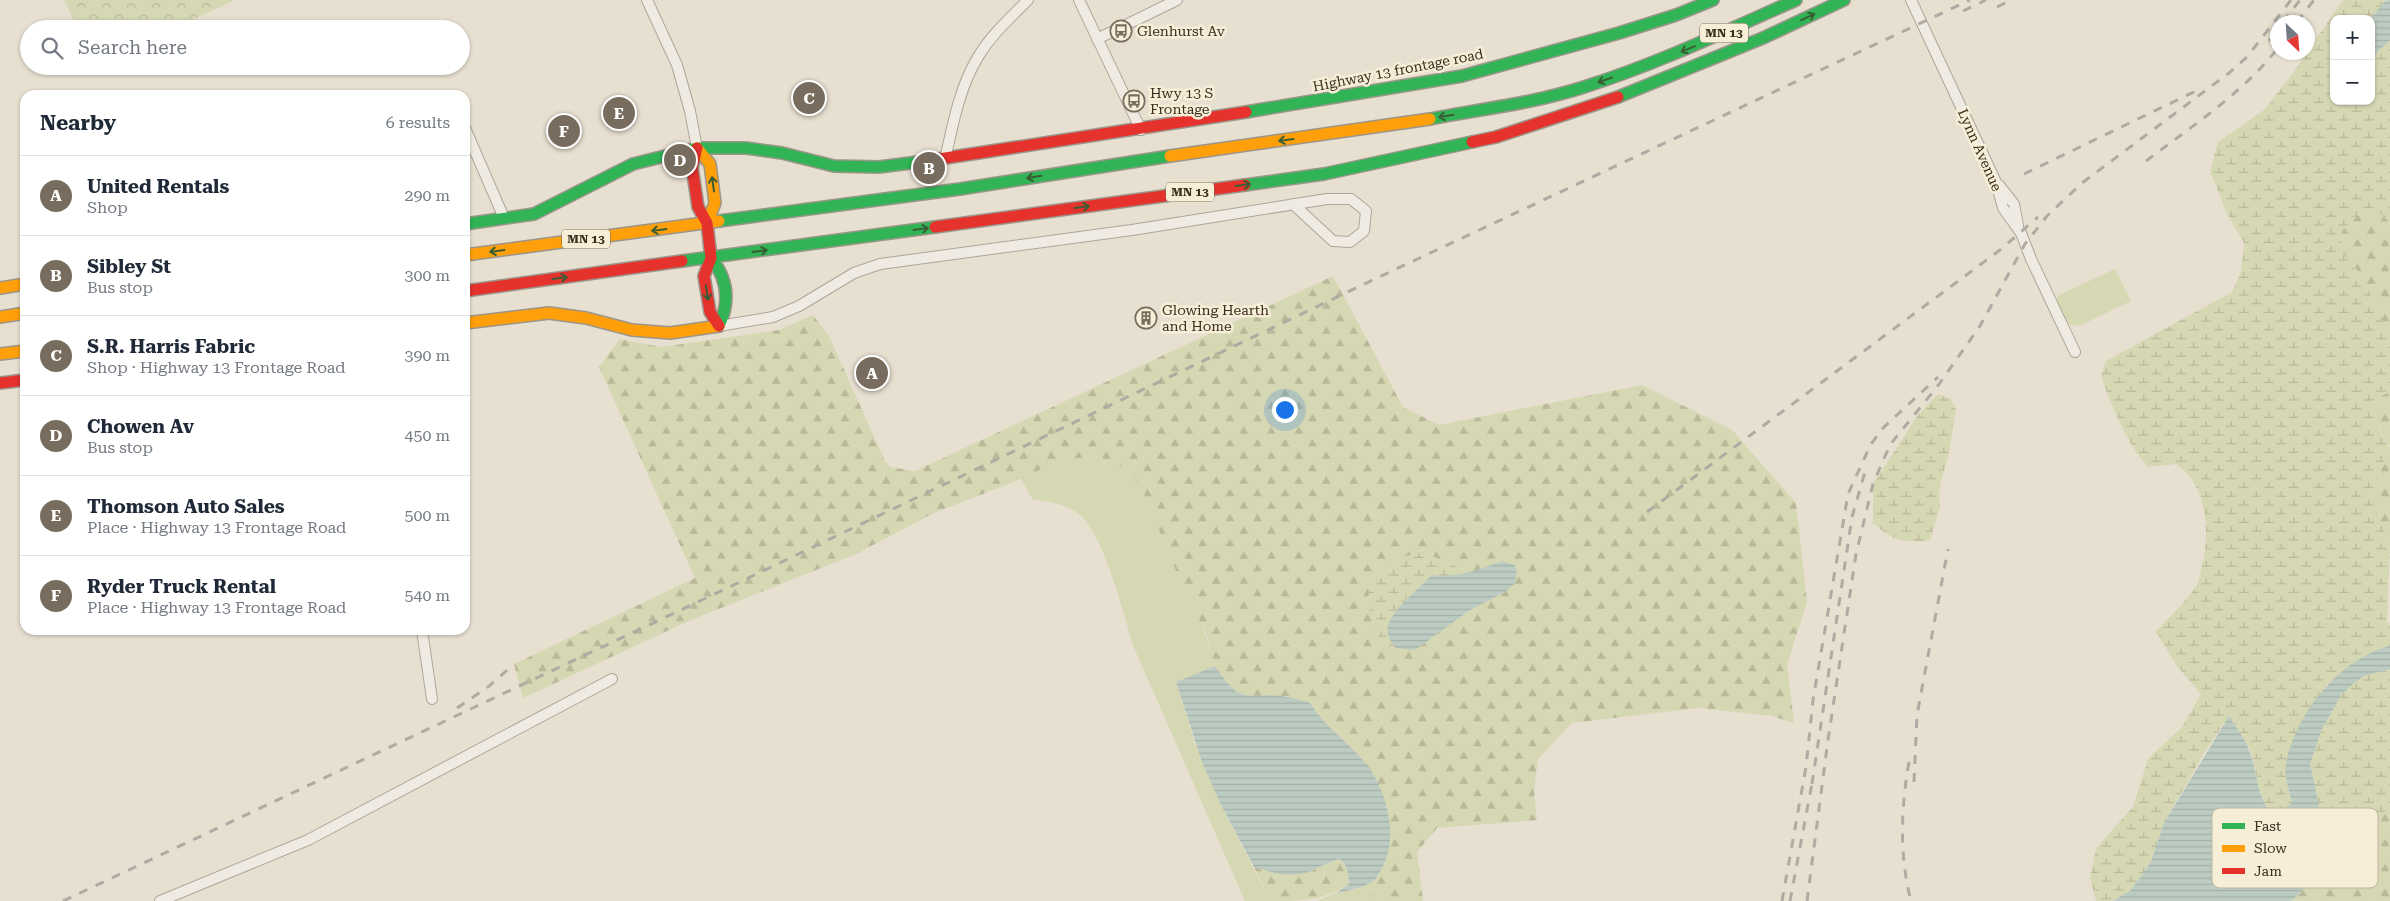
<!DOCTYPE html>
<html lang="en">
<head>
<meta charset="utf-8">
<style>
  :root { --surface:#fff; --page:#f2f2f3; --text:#1f2937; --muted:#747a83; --line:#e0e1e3; --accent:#786c5e }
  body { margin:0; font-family:"Roboto Serif",serif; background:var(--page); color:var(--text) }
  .controls { position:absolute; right:15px; top:15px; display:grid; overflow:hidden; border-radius:10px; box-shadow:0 1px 4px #0004 }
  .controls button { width:45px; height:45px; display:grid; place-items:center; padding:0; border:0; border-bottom:1px solid var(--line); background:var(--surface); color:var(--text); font:25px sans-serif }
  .compass { position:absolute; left:2270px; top:15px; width:45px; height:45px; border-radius:50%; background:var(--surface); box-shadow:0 1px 4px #0004; rotate:155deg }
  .you { position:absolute; left:1284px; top:409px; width:18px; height:18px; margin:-12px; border:4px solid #fff; border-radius:50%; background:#1a73e8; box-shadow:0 0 0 8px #1a73e833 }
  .badge { display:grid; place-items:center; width:32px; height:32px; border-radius:50%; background:var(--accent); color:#fff; font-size:16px; font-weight:700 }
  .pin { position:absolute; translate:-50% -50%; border:2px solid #fff; box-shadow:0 1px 5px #0006 }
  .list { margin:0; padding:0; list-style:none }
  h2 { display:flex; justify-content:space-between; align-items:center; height:65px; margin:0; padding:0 20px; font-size:21px }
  h2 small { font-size:16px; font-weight:400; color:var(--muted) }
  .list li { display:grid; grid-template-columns:32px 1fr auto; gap:15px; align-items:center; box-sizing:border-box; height:80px; padding:0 20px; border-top:1px solid var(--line) }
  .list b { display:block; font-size:19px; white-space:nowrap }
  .list p { margin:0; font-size:16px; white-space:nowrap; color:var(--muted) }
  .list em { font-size:16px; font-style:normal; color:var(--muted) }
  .icon { flex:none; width:28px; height:28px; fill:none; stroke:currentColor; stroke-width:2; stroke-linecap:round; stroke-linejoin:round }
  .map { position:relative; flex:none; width:2390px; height:901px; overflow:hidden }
  .search { position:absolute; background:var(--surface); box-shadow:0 1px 4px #0004; left:20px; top:20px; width:450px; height:55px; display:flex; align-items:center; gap:12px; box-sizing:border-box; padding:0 18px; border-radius:28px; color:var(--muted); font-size:19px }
  .panel { position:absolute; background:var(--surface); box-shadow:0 1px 4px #0004; left:20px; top:90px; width:450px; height:545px; border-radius:15px }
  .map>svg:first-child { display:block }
  .grass { fill:#d6d7b3 }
  .forest { fill:url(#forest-firs); fill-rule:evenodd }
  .wetland { fill:url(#wetland-marsh) }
  .park { fill:url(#park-crowns) }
  .water { fill:url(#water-rules) }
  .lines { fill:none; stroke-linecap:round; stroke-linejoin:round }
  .street-casing { stroke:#ada599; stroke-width:12 }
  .fast-casing { stroke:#9c958a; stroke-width:14 }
  .slow-casing { stroke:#9c958a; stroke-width:14 }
  .jam-casing { stroke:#9c958a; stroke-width:14 }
  .street { stroke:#efebe3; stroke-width:10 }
  .fast { stroke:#30b455; stroke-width:11 }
  .slow { stroke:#ff9f0a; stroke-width:11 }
  .jam { stroke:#e5322d; stroke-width:11 }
  .rail { stroke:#afaaa2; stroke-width:3; stroke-dasharray:9 9; stroke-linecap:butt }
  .oneway { stroke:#385d33 }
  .labels { text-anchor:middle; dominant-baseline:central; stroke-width:5; stroke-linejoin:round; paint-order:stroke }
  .shield { fill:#f7eed8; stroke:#756857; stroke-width:1 }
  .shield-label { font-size:12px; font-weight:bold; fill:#3d2e20 }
  .poi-label { font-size:14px; fill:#3d2e20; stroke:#f7eed8; text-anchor:start }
  .street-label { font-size:14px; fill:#3d2e20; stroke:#f7eed8 }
  .key { fill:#f7eed8; stroke:#bfb4a1; stroke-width:1 }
  .key-label { font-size:14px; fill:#3d2e20 }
</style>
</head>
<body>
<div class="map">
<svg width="2390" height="901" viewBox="0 0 2390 901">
  <defs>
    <pattern id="forest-firs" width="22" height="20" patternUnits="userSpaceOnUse" patternTransform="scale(1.25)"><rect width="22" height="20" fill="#d6d7b3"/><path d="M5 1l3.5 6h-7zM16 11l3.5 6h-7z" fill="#b9b99a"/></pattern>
    <pattern id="wetland-marsh" width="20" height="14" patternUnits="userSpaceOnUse" patternTransform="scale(1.25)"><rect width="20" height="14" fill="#d6d7b3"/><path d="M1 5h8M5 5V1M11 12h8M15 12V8" fill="none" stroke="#b9b99a"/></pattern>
    <pattern id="park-crowns" width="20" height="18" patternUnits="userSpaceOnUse" patternTransform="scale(1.25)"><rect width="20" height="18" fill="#d6d7b3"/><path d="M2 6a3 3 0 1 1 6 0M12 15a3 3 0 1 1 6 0" fill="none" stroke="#b9b99a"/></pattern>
    <pattern id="water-rules" width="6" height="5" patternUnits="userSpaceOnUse" patternTransform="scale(1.25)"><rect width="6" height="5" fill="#bcccc2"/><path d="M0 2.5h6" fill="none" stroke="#a2b0a6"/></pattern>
  </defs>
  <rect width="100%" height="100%" fill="#e7e0d1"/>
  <path class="grass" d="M2115,269L2131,301L2079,326L2068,324L2056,303L2057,296Z
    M1094,456C1106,460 1123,463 1132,473C1148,491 1155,520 1164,542C1182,584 1204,621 1215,666L1176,682L1195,743L1221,805L1270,901H1245L1132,643C1123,610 1106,546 1085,520C1072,505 1051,501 1033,500L1021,479L1059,461Z
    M1374,881L1369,901H1316L1336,893L1354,890Z"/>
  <path class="forest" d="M2360,213L2382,215L2390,222V336L2361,275L2342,252V230Z
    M1333,276L1403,407L1439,425L1642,385L1732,430L1796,503L1807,602L1787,665L1794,723L1772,716L1698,708L1572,723L1538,759L1534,790L1537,820L1437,828L1417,852L1423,901H1369L1374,881L1386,862L1388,811L1370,769L1319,718L1310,703L1287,696L1247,697L1234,690L1224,680L1215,666L1207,636L1173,564L1144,494L1131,472L1114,462L1094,456L1059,461L1021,479L934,513L856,554L691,620L523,698L514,664L695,578L599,367L620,339L661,347L779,330L813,315L829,336L884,459L890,467L915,471ZM1429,555L1472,573L1502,561L1505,592L1470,610L1430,638L1369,607V587Z
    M2390,392V446L2373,420L2378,397Z
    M2390,448V544L2370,496Z
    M2390,809V901H2291L2316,878L2318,864L2347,850L2372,818Z
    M1339,859C1348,866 1348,873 1349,884C1322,901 1303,901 1270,901L1254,867C1268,871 1299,876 1313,870C1322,866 1329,862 1339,859Z"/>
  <path class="wetland" d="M2343,0H2386L2370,19H2334V101H2371V58L2390,40V222L2382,215L2360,213L2342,231V252L2361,275L2390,336V392L2378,397L2373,420L2390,448L2370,496L2390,544L2387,622L2390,626V646L2328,683L2315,702L2294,740L2286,765L2292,802L2284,810H2269C2257,795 2257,769 2250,750C2245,739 2236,726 2229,716L2207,748L2164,823L2151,862L2139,879L2131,890L2113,901H2096L2090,878L2096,848L2133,807L2148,759L2182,727L2201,694L2177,666L2156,632C2169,617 2186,602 2197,585C2200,580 2200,572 2202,566C2210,532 2208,485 2176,464L2148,467C2126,442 2111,406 2101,375L2106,361L2232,292L2241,272L2244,243L2226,212L2210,171L2218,142L2264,110L2293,73Z
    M1938,394L1951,399L1956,409L1949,453L1939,489L1940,506L1930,541C1901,542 1895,542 1873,523V484L1918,415Z
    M1419,553L1429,555L1472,573L1451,577L1432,575L1408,597L1388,626L1391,642L1396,648C1392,646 1385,645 1382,642C1373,633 1365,598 1370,587C1376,568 1402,556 1419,553Z
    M2390,669V809L2372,818L2347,850L2318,864V847L2321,836L2310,764L2321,731L2341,695L2354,683L2364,676Z"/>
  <path class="park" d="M64,0H235L173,29H78Z"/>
  <path class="water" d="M2390,0V40L2371,58L2370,19L2385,1Z
    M1502,561L1515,565L1517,574L1514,584L1505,592L1470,610L1415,650L1396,648C1391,642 1386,635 1388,626C1392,610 1420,587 1432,575C1458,578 1479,570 1502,561Z
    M2390,646V669L2364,676L2354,683L2341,695L2321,731L2310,764L2321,815L2316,878L2291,901H2113L2131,890L2151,862L2164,823L2229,716C2236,727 2245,738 2249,750C2257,769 2257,796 2269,810H2284L2292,802C2289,790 2284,776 2286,764C2296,713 2339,659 2390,646Z
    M1215,666C1244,710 1246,690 1288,697C1295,698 1303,701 1310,703C1326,729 1352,744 1369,768C1388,794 1399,841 1381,870C1379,873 1376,880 1372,882C1361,888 1349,891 1336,893L1349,884C1348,873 1348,865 1339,859C1329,862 1322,866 1313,870C1294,879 1273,873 1254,867L1221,805L1202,762L1176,682Z"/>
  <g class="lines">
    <g class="street-casing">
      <path id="street" d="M647,0L677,65L690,111L697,148
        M1079,0L1141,130
        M1911,0L1996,182L2003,208L2021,233L2031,259L2075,352
        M1097,39L1177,0
        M465,128L504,218
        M945,159C953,125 959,88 978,57C991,35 1010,18 1028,0
        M1999,185L2014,204L2018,225
        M719,326L773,317L799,306L854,273L880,264L1132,230L1327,199H1351L1366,211L1364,231L1350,242L1333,241L1293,204
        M422,630L432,699
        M160,901L308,840L612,679"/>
    </g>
    <g class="fast-casing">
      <path id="fast" d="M1618,97L1763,38L1844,0
        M1246,112L1462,76L1619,33L1676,15L1713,0
        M1430,119C1481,109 1535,103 1584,87C1657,64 1726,31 1796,0
        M1245,185L1324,174L1472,142
        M719,221L960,189L1170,156
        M465,224L534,214L633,164L697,148H746L782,153L834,166L879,167L926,161
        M711,258C728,279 730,302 719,326
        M682,261L935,227"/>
    </g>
    <g class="slow-casing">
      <path id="slow" d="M697,148L710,164L715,203L707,223
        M1170,156L1430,119
        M465,255L719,221
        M0,288L25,284
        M0,317L25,313
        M465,323L549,313L586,318L632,330L670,333L719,326
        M0,354L25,351"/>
    </g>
    <g class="jam-casing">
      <path id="jam" d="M1472,142L1496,137L1618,97
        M697,148L692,167L698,207L707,223L711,258L704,276L710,312L719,326
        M926,161L1246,112
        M935,227L1245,185
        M465,291L682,261
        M0,383L25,380"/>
    </g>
    <use href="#street" class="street"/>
    <use href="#fast" class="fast"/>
    <use href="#slow" class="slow"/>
    <use href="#jam" class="jam"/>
    <path class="rail" d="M1997,7L2011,0
      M1963,11L1986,0
      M2283,22L2300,0
      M2297,22L2314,0
      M2269,41L2278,30
      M2146,161C2192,126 2242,94 2278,48
      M2024,174L2202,88
      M1647,512L2000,250L2038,217
      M457,708L488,687L514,664
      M1909,762C1901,808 1899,855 1911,901
      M1914,782L1917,715L1948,549
      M1812,784L1852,517L1867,465
      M63,901L702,600L1379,277L1970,0
      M1782,901L1806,767L1813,700L1848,494L1871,444L1884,427L1938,377
      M1790,901L1813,778
      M1807,901L1828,740L1856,554L1873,484L1886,454L1893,441L1937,387L1980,326L2025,244L2047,216L2082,183L2229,73L2247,57L2291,0"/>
  </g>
  <defs><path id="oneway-shaft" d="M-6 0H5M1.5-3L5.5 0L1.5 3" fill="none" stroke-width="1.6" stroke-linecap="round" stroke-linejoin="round" transform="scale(1.25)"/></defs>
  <g class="oneway">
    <use href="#oneway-shaft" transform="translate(1808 17) rotate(-25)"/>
    <use href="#oneway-shaft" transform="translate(1688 49) rotate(157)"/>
    <use href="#oneway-shaft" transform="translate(1605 80) rotate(161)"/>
    <use href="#oneway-shaft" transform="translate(1446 116) rotate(170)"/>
    <use href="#oneway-shaft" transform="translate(1286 140) rotate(172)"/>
    <use href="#oneway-shaft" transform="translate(1034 177) rotate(171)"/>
    <use href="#oneway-shaft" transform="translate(713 184) rotate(-98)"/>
    <use href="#oneway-shaft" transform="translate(1243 185) rotate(-8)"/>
    <use href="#oneway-shaft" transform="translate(1082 207) rotate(-8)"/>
    <use href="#oneway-shaft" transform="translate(921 229) rotate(-8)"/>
    <use href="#oneway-shaft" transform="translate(659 230) rotate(172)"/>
    <use href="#oneway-shaft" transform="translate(497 251) rotate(172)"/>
    <use href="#oneway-shaft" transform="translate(760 251) rotate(-8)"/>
    <use href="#oneway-shaft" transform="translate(560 278) rotate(-8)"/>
    <use href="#oneway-shaft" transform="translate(707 293) rotate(82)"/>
  </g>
  <defs>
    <g id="bus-ring" transform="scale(1.125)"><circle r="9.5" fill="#f7eed8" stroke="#786c5e" stroke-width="1.5"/><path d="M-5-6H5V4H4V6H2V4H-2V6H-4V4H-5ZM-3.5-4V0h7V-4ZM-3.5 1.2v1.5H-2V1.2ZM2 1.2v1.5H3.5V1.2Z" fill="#786c5e"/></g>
    <g id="building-ring" transform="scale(1.125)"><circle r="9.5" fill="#f7eed8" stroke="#786c5e" stroke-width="1.5"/><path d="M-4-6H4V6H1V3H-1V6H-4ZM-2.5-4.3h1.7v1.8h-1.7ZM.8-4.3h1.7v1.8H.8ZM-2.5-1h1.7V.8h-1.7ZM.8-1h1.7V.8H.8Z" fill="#786c5e"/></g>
  </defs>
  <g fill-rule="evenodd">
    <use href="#bus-ring" x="1121" y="31"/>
    <use href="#bus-ring" x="1134" y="101"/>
    <use href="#building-ring" x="1146" y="318"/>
  </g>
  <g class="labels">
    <g class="shield">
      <rect x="1700" y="23.5" width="48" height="19" rx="4"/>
      <rect x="1166" y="182.5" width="48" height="19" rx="4"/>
      <rect x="562" y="229.5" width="48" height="19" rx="4"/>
    </g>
    <g class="shield-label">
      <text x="1724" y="33">MN 13</text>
      <text x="1190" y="192">MN 13</text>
      <text x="586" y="239">MN 13</text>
    </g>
    <g class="poi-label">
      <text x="1137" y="31">Glenhurst Av</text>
      <text x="1150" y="93">Hwy 13 S<tspan x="1150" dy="16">Frontage</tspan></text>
      <text x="1162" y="310">Glowing Hearth<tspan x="1162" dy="16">and Home</tspan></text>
    </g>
    <g class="street-label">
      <text transform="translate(1398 70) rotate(-11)">Highway 13 frontage road</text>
      <text transform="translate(1980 150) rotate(66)">Lynn Avenue</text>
    </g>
  </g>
  <rect x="2212" y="808" width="166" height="80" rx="8" class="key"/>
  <rect x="2222" y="823" width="23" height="6" fill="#30b455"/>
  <rect x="2222" y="845" width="23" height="7" fill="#ff9f0a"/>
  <rect x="2222" y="868" width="23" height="6" fill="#e5322d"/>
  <g class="key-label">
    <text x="2254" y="831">Fast</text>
    <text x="2254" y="853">Slow</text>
    <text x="2254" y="876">Jam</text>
  </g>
</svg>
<div class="controls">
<button>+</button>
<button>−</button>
</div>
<svg class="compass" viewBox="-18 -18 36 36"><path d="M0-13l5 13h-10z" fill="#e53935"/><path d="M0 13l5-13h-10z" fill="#747a83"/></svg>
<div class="you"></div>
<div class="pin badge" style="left:872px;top:373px">A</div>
<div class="pin badge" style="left:929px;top:168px">B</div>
<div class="pin badge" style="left:809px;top:98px">C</div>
<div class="pin badge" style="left:680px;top:160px">D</div>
<div class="pin badge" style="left:619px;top:113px">E</div>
<div class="pin badge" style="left:564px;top:131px">F</div>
<div class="search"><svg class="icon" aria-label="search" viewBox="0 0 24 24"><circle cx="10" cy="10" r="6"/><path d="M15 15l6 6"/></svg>Search here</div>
<section class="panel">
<h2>Nearby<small>6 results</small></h2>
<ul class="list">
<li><span class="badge">A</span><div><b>United Rentals</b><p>Shop</p></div><em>290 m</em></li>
<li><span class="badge">B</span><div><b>Sibley St</b><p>Bus stop</p></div><em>300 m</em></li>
<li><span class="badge">C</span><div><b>S.R. Harris Fabric</b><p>Shop · Highway 13 Frontage Road</p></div><em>390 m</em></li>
<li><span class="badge">D</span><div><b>Chowen Av</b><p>Bus stop</p></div><em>450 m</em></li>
<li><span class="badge">E</span><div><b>Thomson Auto Sales</b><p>Place · Highway 13 Frontage Road</p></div><em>500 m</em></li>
<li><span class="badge">F</span><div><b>Ryder Truck Rental</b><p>Place · Highway 13 Frontage Road</p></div><em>540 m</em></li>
</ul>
</section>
</div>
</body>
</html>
